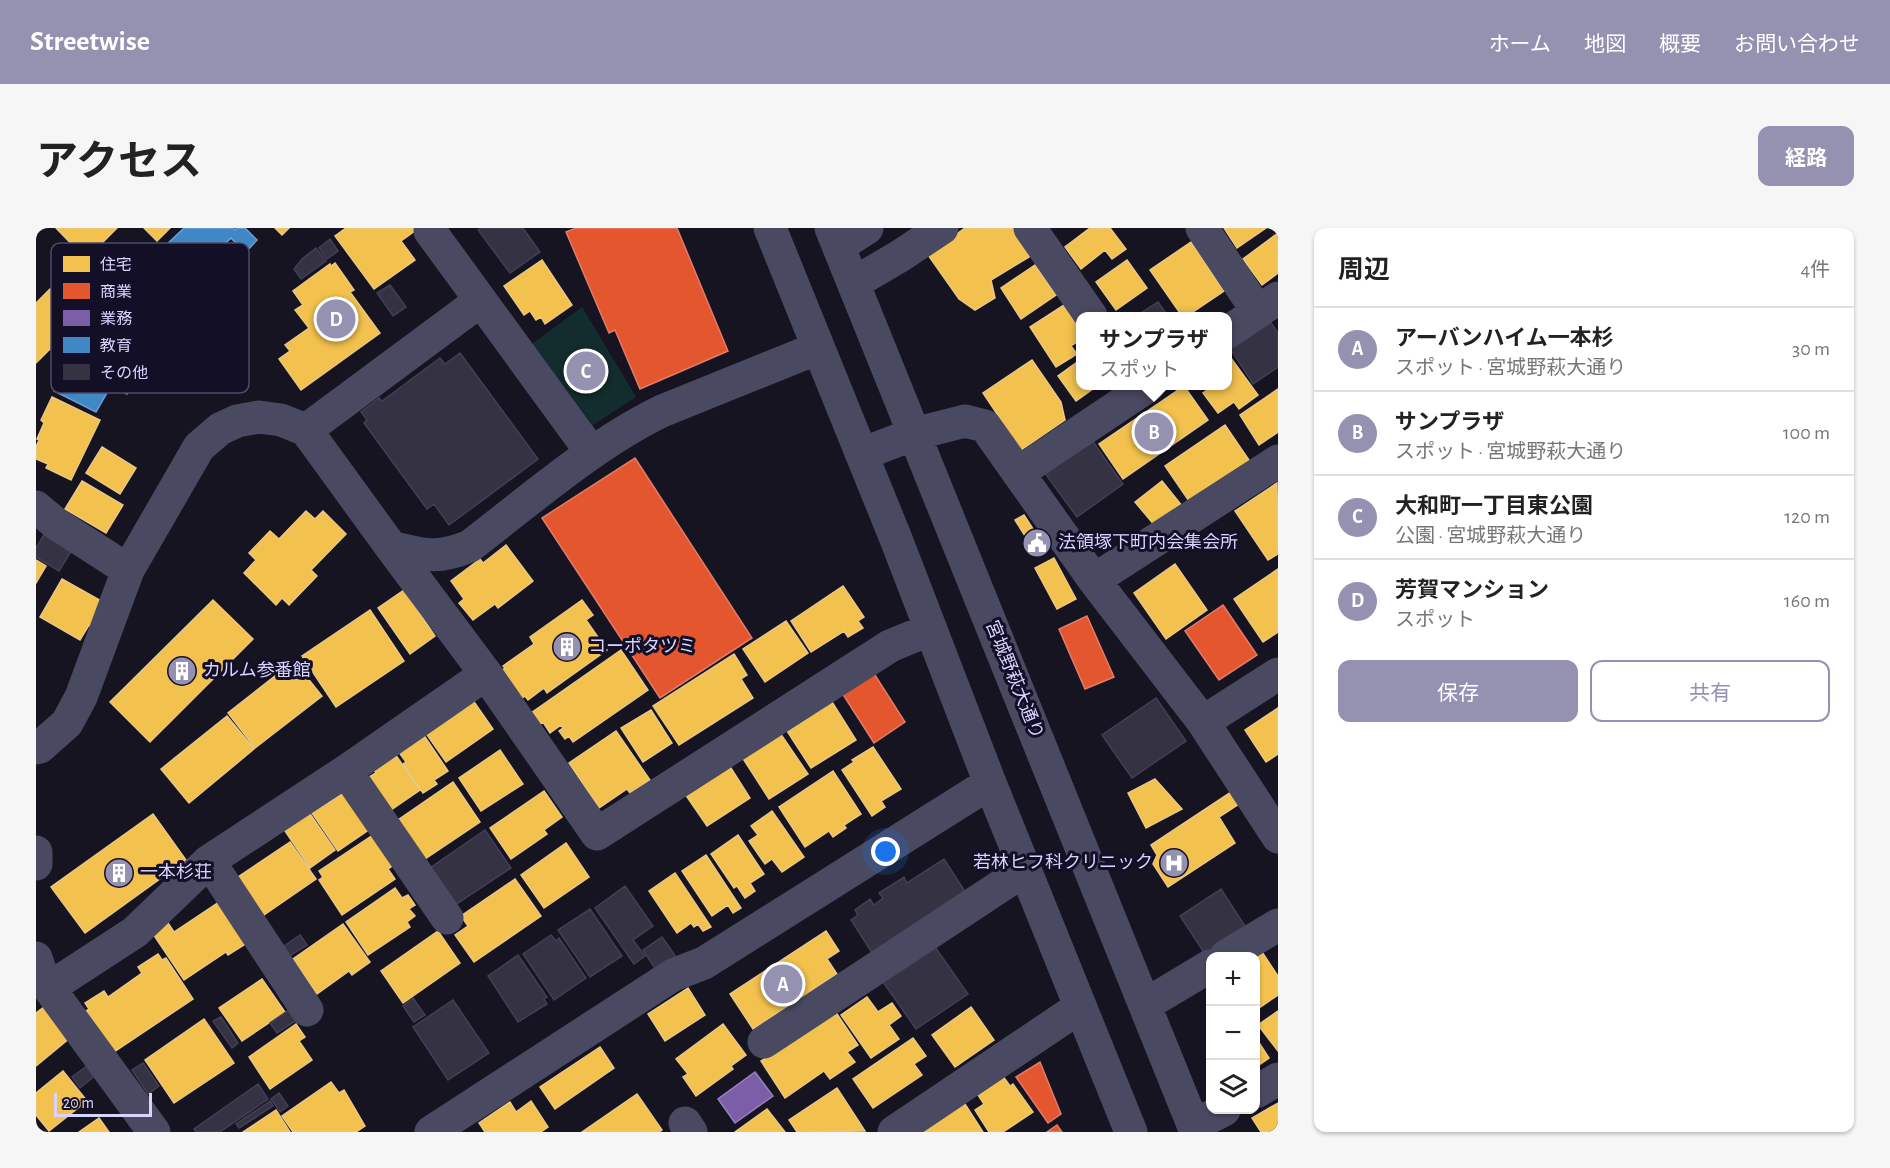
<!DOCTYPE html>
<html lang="ja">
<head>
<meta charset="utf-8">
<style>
  :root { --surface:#fff; --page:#f6f6f6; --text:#222; --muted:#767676; --line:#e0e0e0; --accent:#9591b1 }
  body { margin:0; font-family:"Alegreya Sans","Noto Sans JP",sans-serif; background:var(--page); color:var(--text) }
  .controls { position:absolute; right:18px; bottom:18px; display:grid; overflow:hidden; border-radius:12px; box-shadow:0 2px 4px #0004 }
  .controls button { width:54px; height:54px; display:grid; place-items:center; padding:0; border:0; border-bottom:2px solid var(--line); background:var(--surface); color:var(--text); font:30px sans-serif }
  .scale { position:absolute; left:18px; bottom:15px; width:98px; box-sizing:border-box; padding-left:6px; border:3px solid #d9d4ff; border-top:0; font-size:16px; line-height:21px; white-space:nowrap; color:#d9d4ff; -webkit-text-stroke:4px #130f26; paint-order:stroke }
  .you { position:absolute; left:850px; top:624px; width:21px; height:21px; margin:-15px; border:4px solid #fff; border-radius:50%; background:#1a73e8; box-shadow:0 0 0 9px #1a73e833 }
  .badge { display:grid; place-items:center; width:39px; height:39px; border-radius:50%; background:var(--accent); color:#fff; font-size:20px; font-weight:700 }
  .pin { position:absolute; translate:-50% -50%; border:3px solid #fff; box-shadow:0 2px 6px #0006 }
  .popup { position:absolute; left:1040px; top:84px; width:156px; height:78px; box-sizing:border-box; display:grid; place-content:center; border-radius:12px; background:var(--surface); filter:drop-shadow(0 2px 4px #0005); font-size:20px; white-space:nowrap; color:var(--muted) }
  .popup b { font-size:22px; color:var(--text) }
  .popup::after { content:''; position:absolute; left:50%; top:100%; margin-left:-12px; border:12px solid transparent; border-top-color:var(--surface) }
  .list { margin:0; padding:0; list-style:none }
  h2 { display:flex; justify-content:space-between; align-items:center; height:78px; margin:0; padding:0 24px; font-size:26px }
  h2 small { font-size:20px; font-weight:400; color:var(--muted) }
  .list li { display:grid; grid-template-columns:39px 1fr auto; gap:18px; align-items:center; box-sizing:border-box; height:84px; padding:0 24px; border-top:2px solid var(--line) }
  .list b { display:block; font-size:22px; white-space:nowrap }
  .list p { margin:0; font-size:20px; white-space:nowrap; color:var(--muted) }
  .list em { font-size:20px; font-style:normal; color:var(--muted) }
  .actions { display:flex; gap:12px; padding:18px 24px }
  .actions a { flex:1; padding:14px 0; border:2px solid var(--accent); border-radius:12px; text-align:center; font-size:21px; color:var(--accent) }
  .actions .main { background:var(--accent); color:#fff }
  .icon { flex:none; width:33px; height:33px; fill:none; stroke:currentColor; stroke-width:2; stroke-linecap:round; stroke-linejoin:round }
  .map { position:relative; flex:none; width:1242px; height:904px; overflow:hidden; border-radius:12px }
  header { display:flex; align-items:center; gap:36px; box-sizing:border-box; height:84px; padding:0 30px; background:var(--accent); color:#fff }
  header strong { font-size:28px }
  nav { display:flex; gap:33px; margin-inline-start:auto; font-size:21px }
  .intro { display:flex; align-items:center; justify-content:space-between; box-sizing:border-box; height:144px; padding:0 36px }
  h1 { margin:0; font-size:42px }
  .button { padding:15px 27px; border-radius:12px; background:var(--accent); color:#fff; font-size:21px; font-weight:700 }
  main { display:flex; gap:36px; padding:0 36px }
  aside { flex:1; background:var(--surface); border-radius:12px; box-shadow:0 2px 4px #0004 }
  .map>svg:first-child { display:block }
  .green { fill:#132c2d }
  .homes { fill:#f2c14e; stroke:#eac783; stroke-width:1.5 }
  .shops { fill:#e4572e; stroke:#e17c6d; stroke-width:1.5 }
  .offices { fill:#7b5ea7; stroke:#9781c1; stroke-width:1.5 }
  .schools { fill:#3f88c5; stroke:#6d9fd6; stroke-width:1.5 }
  .building { fill:#343243; stroke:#433f54; stroke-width:1.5 }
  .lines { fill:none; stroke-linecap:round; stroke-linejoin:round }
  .minor { stroke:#4a4962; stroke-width:33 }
  .labels { text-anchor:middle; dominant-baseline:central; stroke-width:6; stroke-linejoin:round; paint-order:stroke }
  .poi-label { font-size:18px; fill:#d9d4ff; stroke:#130f26; text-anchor:start }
  .street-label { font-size:18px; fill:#d9d4ff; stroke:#130f26 }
  .key { fill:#130f26; stroke:#4e4a67; stroke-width:1.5 }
  .key-label { font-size:16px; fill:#d9d4ff }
</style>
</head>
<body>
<header>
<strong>Streetwise</strong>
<nav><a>ホーム</a><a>地図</a><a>概要</a><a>お問い合わせ</a></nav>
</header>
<div class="intro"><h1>アクセス</h1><a class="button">経路</a></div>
<main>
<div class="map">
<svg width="1242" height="904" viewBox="0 0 1242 904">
  <rect width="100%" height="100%" fill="#161421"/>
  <path class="green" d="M546,79L600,169L557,197L496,116Z"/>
  <path class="homes" d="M20,0H81L50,31Z
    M108,0H134L121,13Z
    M239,0H253L246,7Z
    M310,0H383L365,13L379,32L338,61L299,8Z
    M929,0H982L998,26L955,52L959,70L939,82L923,71L892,27Z
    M1054,0H1074L1090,21L1076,31L1069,22L1045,41L1029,19Z
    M1188,0H1230L1201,20Z
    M1242,5V45L1226,57L1207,31Z
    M1155,14L1188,63L1151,88H1146L1114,42Z
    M506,32L536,77L509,96L505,89L500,92L494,83L488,87L468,58Z
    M1091,32L1111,60L1080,82L1060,54Z
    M299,35L318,62L314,64L344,105L265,162L243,131L254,123L249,117L273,100L259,82L267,77L257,63L294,36L295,38Z
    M999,37L1020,67L985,91L965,60Z
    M28,47L58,77L0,135V75Z
    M1031,75L1044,96V112L1035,118L1041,126L1020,139L994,99Z
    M1192,126L1222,167L1203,181L1198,174L1182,185L1167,165L1177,158H1192Z
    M996,132L1025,174L1029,192L985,222L947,165Z
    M1044,132V158H1061L1040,173L1022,148Z
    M1148,158L1172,192L1087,251L1063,216Z
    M1242,161V204L1223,217L1204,187Z
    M16,169L64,192L35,252L10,240L12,236L0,231V219L3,212L1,211L8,195L5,192Z
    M1189,197L1215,235L1155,276L1129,238Z
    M66,219L100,240L84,266L50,245Z
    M46,253L87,277L70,305L29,281Z
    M1126,253L1146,278L1120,299L1099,274Z
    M1241,255L1242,326L1232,332L1199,283Z
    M270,283L279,291L287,283L310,306L275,342L281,348L253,377L246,370L240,377L208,345L220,332L213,325L234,303L243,311Z
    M988,287L1010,321L1001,327L979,292Z
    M470,317L497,353L462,380L459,376L437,392L423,375L428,371L415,353L444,331L447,335Z
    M1018,330L1040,371L1021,381L999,340Z
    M0,332L10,338L0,355Z
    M1139,336L1171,382L1130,411L1098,365Z
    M1242,341V404L1227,414L1198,371Z
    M26,351L69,375L56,399L53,397L44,412L4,389Z
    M807,358L828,389L822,393L827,400L812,409L808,403L775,424L755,393Z
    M368,362L399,408L374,426L342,380Z
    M177,372L217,411L114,514L74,474Z
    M546,372L557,387L550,392L571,422L511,465L508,460L492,472L489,468L485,471L465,443L469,440L467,438L498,416L494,409Z
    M334,382L368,433L300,479L266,428Z
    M750,393L772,425L729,454L707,421Z
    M585,422L612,462L537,514L533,508L529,511L523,503L527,500L525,497L514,505L507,494L502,498L495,485Z
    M698,426L711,447L705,451L717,470L643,517L617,478Z
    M258,433L286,468L219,520L192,485Z
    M436,471L457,501L410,534L389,504Z
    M796,474L820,512L775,540L751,503Z
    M1242,480V526L1230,534L1209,502Z
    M615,482L636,515L607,534L585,500Z
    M191,488L218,521L153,575L125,541Z
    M580,503L614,552L594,565L591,561L563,580L533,535Z
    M744,505L772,546L733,571L706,529Z
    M387,506L412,543L398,552L401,556L387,565L367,536L370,534L362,523Z
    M837,519L865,561L845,573L849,579L836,588L806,542L818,534L816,532Z
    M464,522L487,556L445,583L423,550Z
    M359,526L384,562L355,582L333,549L340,545L337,541Z
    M693,537L714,570L671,598L649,566Z
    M797,543L825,586L808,597L810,600L797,609L793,603L769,619L743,579Z
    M1119,551L1146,581L1110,600L1092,565Z
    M417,554L444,594L386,633L359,594Z
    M508,563L526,589L508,602L511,606L475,631L454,600Z
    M309,564L334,601L302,623L276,585Z
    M1195,564L1203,576L1183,589L1199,615L1132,659L1117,636L1121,627L1115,617Z
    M272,583L299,622L274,640L247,600Z
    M736,583L768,629L746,644L736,631L729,636L713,613L722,607L715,598Z
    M117,586L150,632L49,705L15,659Z
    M337,607L358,637L352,641L359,651L306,687L283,652L287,649L283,643Z
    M702,607L728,646L714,655L719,663L709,670L701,658L698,660L675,626Z
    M254,614L280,651L225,689L199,651Z
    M530,615L553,649L508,680L485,647Z
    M670,627L705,680L697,685L692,677L676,688L646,643Z
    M639,645L675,699L667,703L662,696L658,699L655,695L641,705L613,663Z
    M479,651L505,688L438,734L419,707L432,698L425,688Z
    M359,660L366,670L372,667L379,677L373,681L379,688L371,694L374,699L332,727L310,694Z
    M183,674L211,715L192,727L190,724L148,752L115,703L130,692L138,704Z
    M307,696L334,734L316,747L313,743L281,766L257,731Z
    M402,703L424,735L367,775L345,743Z
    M790,703L803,723L791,731L801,746L717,801L694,766Z
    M1224,721L1242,748V767L1220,782V728Z
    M122,726L126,732L130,730L157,771L78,824L50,783L53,781L49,775L68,763L72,769L106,745L102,739Z
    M226,751L249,784L206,813L183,780Z
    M652,760L669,787L629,813L612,786Z
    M831,769L842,784L856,775L865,788L853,797L863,811L835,830L805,787Z
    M8,779L34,810L0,838V785Z
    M935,779L958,812L919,839L896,807Z
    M799,783L822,817L811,824L819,834L794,851L788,843L749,870L725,833Z
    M1242,783V823L1222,797Z
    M168,791L198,835L138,875L109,832Z
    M260,796L269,809L263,813L276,832L234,861L213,829Z
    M687,796L710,827L695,838L697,841L660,868L647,849L652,846L640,831Z
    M877,810L890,828L878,836L886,847L837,880L817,851Z
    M1220,810L1233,830L1220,839Z
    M564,819L578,840L519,881L504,859Z
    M27,843L51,873L13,903L0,887V865Z
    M966,847L974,858L977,856L997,884L967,904H953L939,882L948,876L940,864Z
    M295,854L303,865L308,862L329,898L320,904H257L246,888Z
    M801,860L829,903L761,904L753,892Z
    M601,866L626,902L623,904H546Z
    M495,873L512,899L505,904H449L443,895L474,874L480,884Z
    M927,873L947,904H880Z
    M1242,875V904H1225L1216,890Z
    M731,881L749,904H699Z
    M240,882L254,904H207Z
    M63,890L73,904H43Z"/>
  <path class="shops" d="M540,0H641L692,123L604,161L579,102L573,105L530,4Z
    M599,230L716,410L624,470L506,290Z
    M1187,377L1221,427L1183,452L1149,403Z
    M1051,388L1078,449L1049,461L1023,401Z
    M837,444L869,494L838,515L806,465Z
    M1004,834L1025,886L1012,895L980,849Z
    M1021,897L1026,904H1011Z"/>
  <path class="offices" d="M719,844L737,868L699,895L682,871Z"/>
  <path class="schools" d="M148,0H197L199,2L201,0H209L221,12L209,25L195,10L98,103L68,84L65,79Z
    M59,87L100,112L80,149L85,152L98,129L108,134L91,166L75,158L60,184L18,163Z"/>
  <path class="building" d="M445,0H487L504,24L474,45L442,2Z
    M294,11L302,23L291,31L283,20Z
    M280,20L290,33L265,51L258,41L266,31Z
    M354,57L370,79L357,88L341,65Z
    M1122,74L1132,88H1100Z
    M1232,90L1242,105V139L1217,156L1192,117Z
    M424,125L502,231L413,297L398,276L391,281L328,195L331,192L325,184L343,170L346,173L404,130L409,136Z
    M1055,211L1087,256L1041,289L1008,244Z
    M9,305L36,322L23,343L0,329V320Z
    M1120,470L1150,513L1096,550L1066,507Z
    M449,602L475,640L419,677L394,640Z
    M908,631L930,665L838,728L815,692L822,687L819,682L834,671L838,677L847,670L843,665L868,649L871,655Z
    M589,658L617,698L597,712L609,728L598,736L559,680Z
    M1185,661L1209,698L1169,726L1144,688Z
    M554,681L586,728L554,749L522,702Z
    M264,707L271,717L250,730L244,721Z
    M515,707L520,713L523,710L550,750L518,772L487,726Z
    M626,709L640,729L620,742L607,722Z
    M897,716L932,766L880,801L845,751Z
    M482,727L511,769L508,771L511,776L482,794L452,748Z
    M377,770L389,787L378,794L367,778Z
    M417,772L453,825L412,852L377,799Z
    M257,779L264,790L241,805L234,795Z
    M185,789L202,815L196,820L177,793Z
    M55,835L62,845L44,860L36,849Z
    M107,835L123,858L112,866L96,842Z
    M222,856L232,871L184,904H160L158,901Z
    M243,865L252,878L244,884L235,871Z
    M234,873L237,878L203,900L200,896Z"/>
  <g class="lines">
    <path class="minor" d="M734,0L860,311L954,555L1095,904
      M795,0L1160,904
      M994,0L1055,88
      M1166,0L1222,84
      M394,3L556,225
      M803,18L831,0
      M818,55L864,28L906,0
      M1192,104L1242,70
      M270,202L444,73
      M826,226L878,206L929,193L949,198L1058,352L1167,494L1242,609
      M982,245L1112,158
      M0,279L19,295L92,342
      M355,319L450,446L561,606L854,418L895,401
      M1058,352L1242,233
      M1167,494L1242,446
      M0,520L4,519L31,495L45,469L92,342L163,219L184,201L201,193L223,189L245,192L270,202L355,319C389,327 400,332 434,318C494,272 558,216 626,183L782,120
      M310,543L411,690
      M0,624V636
      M173,633L271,782
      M1190,728L1242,697
      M0,730L6,748L13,760L118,904
      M13,760L99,704L173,633L310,543L450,446
      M1109,777L1174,738
      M728,814L989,642
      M1220,864L1242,851
      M649,895L655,904
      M1158,897L1188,882
      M395,904L637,747L668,735L954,555
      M858,904L1044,779"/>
  </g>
  <defs>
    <g id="civic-disc" transform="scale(1.5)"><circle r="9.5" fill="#9591b1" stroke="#130f26"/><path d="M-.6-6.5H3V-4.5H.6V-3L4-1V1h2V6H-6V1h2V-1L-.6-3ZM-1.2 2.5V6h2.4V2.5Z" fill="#fff"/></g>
    <g id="building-disc" transform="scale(1.5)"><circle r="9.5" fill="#9591b1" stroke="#130f26"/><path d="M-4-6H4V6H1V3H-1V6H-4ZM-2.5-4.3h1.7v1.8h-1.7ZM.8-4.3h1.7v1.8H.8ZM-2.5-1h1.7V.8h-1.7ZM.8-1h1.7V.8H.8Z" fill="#fff"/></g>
    <g id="hospital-disc" transform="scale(1.5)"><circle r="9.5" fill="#9591b1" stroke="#130f26"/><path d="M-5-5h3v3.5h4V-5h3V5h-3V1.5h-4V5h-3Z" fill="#fff"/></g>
  </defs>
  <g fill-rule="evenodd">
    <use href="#civic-disc" x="1001" y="315"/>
    <use href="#building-disc" x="531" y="419"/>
    <use href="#building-disc" x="146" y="443"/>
    <use href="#hospital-disc" x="1138" y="635"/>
    <use href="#building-disc" x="83" y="645"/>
  </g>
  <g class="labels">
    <g class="poi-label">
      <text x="1022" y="315">法領塚下町内会集会所</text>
      <text x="552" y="419">コーポタツミ</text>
      <text x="167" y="443">カルム参番館</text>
      <text x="1117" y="635" text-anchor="end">若林ヒフ科クリニック</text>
      <text x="104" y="645">一本杉荘</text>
    </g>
    <g class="street-label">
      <text transform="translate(978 452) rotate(68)">宮城野萩大通り</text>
    </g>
  </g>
  <rect x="15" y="15" width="198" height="150" rx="9" class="key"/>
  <rect x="27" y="28" width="27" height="16" fill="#f2c14e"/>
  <rect x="27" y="55" width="27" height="16" fill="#e4572e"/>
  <rect x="27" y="82" width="27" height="16" fill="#7b5ea7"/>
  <rect x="27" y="109" width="27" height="16" fill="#3f88c5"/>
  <rect x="27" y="136" width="27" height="16" fill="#343243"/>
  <g class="key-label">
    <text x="64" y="42">住宅</text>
    <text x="64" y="69">商業</text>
    <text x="64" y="96">業務</text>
    <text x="64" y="123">教育</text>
    <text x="64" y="150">その他</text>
  </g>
</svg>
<div class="controls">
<button>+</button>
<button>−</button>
<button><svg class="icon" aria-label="layers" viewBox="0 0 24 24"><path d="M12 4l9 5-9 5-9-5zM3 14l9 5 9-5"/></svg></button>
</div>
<div class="scale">20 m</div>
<div class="you"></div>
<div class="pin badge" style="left:747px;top:756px">A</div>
<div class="pin badge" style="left:1118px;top:204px">B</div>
<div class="popup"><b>サンプラザ</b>スポット</div>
<div class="pin badge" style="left:550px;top:143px">C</div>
<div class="pin badge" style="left:300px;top:91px">D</div>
</div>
<aside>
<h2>周辺<small>4件</small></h2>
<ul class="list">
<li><span class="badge">A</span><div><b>アーバンハイム一本杉</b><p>スポット · 宮城野萩大通り</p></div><em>30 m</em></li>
<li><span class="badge">B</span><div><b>サンプラザ</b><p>スポット · 宮城野萩大通り</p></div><em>100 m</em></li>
<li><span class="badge">C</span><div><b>大和町一丁目東公園</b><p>公園 · 宮城野萩大通り</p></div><em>120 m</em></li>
<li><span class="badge">D</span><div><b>芳賀マンション</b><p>スポット</p></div><em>160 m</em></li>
</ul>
<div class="actions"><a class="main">保存</a><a>共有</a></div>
</aside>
</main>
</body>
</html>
